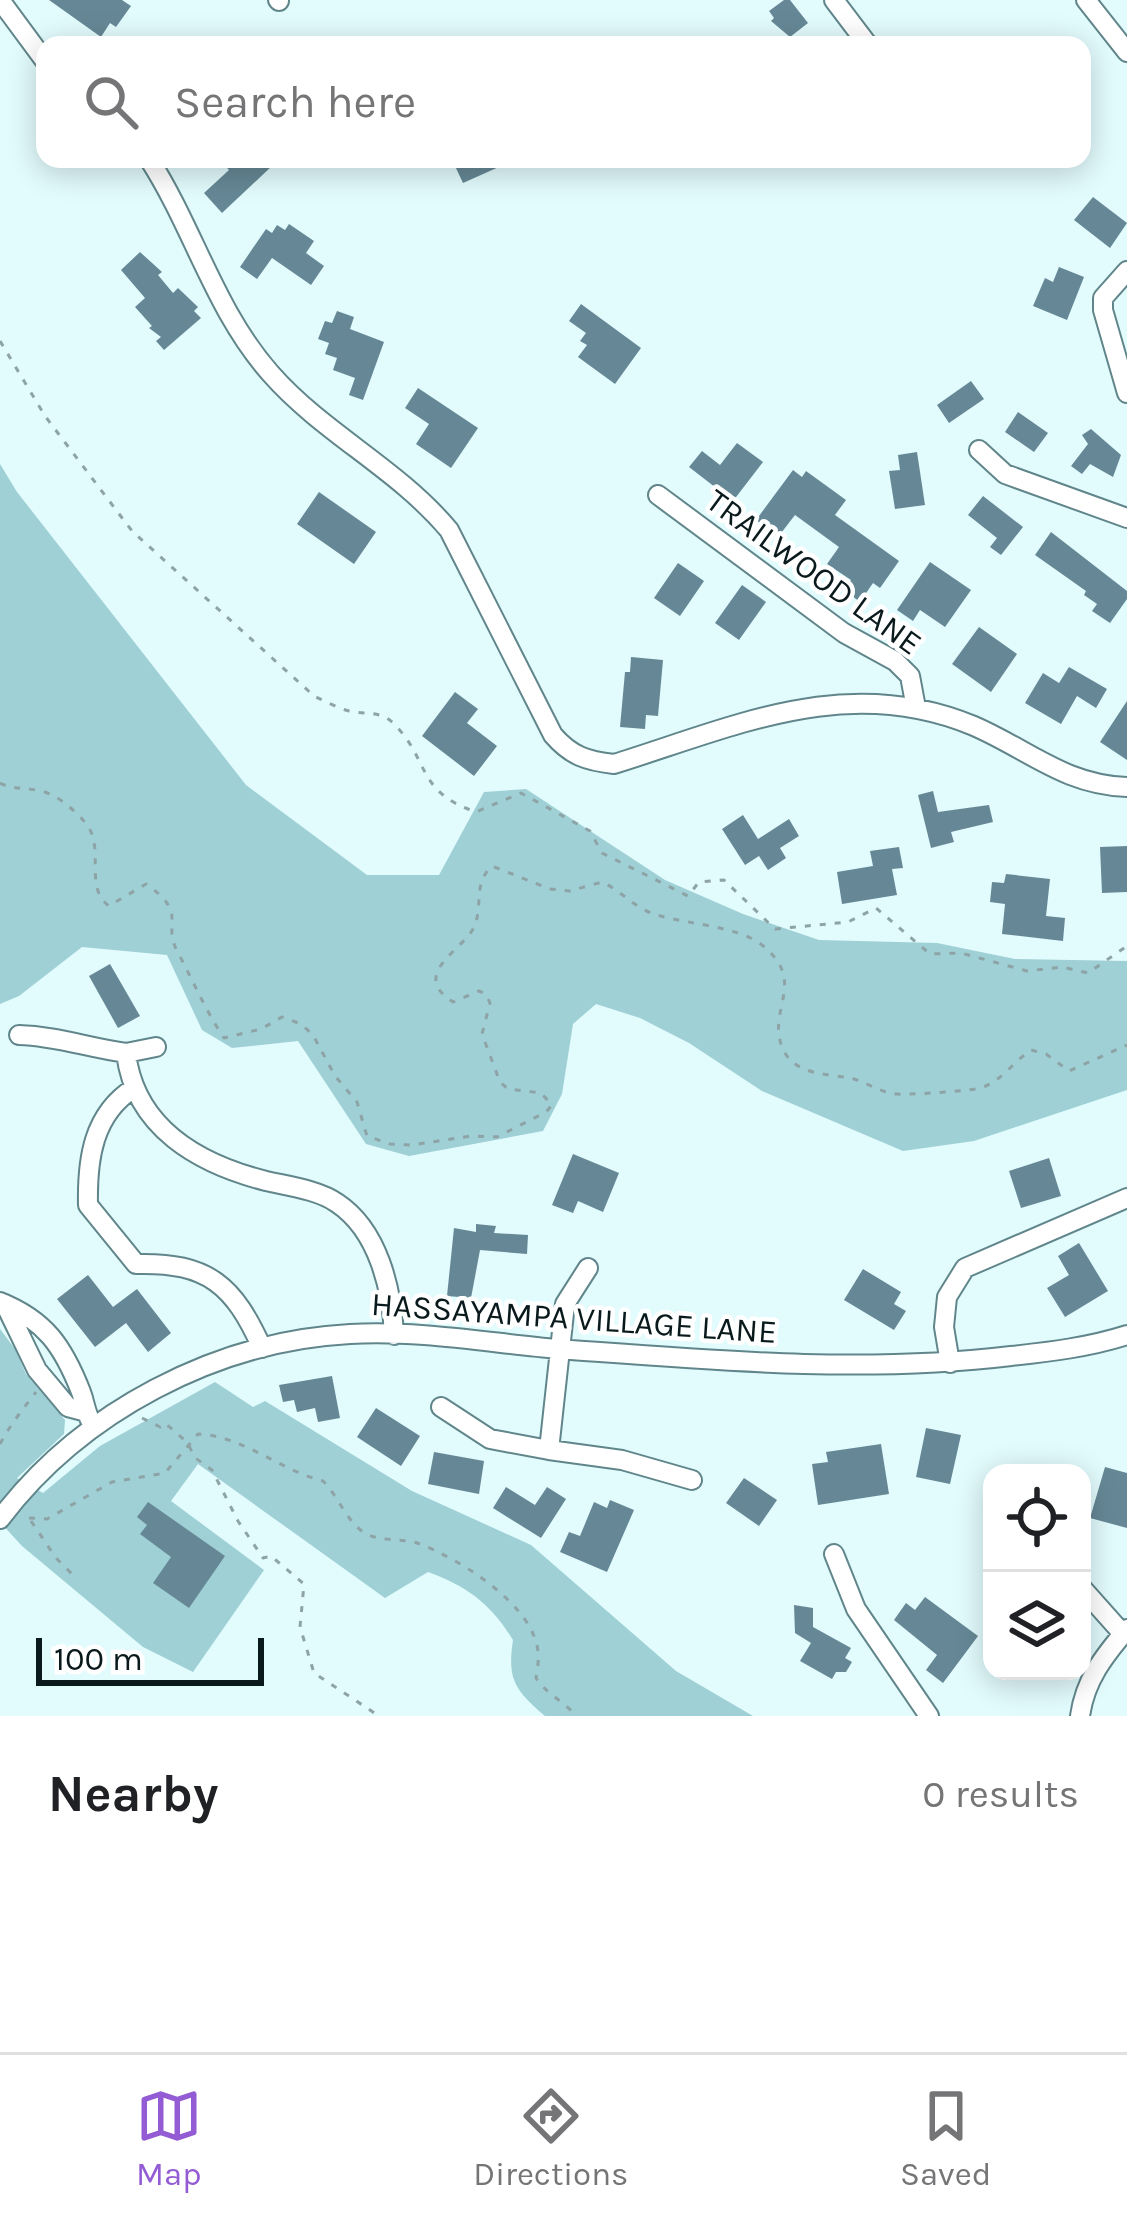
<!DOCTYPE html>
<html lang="en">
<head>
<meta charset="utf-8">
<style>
  :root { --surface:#fff; --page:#f6f6f6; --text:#202124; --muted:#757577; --line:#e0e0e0; --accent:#935cd4 }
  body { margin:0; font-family:Karla,sans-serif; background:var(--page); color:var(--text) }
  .controls { position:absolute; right:36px; bottom:36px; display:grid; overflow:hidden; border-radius:24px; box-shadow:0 6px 30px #0003 }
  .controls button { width:108px; height:108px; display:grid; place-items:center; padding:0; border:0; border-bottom:3px solid var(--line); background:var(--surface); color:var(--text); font:60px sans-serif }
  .scale { position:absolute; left:36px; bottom:30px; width:228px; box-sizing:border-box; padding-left:12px; border:6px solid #0a1a1c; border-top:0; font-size:33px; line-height:42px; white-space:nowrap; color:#0a1a1c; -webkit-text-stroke:9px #fff; paint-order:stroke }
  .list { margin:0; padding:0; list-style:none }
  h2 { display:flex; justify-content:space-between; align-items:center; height:156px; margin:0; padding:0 48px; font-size:51px }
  h2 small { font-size:39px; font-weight:400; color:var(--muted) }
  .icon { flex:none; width:66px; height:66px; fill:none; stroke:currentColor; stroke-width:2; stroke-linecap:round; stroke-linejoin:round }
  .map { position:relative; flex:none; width:1127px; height:1716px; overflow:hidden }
  .search { position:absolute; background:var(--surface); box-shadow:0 6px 30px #0003; left:36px; right:36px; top:36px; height:132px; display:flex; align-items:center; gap:30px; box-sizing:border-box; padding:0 42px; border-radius:24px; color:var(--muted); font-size:45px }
  .sheet { height:336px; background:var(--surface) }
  nav { display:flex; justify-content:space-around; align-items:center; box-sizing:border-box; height:168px; border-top:3px solid var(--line); background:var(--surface); font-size:33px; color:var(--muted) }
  nav a { display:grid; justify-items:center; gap:6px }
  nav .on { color:var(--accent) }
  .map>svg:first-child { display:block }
  .green { fill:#9fd0d5 }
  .building { fill:#668896 }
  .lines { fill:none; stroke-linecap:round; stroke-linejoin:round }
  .minor-casing { stroke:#60868b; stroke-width:22 }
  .path { stroke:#8ea3a5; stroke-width:3; stroke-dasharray:6 9; stroke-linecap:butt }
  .minor { stroke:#fff; stroke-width:18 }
  .labels { text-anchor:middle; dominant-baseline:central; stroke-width:9; stroke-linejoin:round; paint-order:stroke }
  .street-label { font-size:33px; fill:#0a1a1c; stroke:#fff }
</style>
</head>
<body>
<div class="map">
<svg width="1127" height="1716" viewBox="0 0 1127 1716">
  <rect width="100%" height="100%" fill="#e2fbfd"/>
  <path class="green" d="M0,464L17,492L246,785L367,875H439L484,792L526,789L665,880L743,914L819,940L937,943L1015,959L1127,961V1090L974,1141L903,1151L762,1091L689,1043L640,1018L596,1004L573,1024L562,1094L543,1131L409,1156L366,1144L298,1041L232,1048L202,1030L167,955L82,947L19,996L0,1004Z
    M0,1329L15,1349L26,1374L65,1420L64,1434L17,1478L43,1493L100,1446L215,1382L253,1407L265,1401L412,1491L531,1545L676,1671L753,1716H545C515,1690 507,1680 513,1640C491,1604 467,1586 428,1572L385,1598L198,1464L171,1501L264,1570L193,1672L143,1647L22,1546L0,1522Z"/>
  <path class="building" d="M49,0H122L131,6L116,27L110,23L101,37Z
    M784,0H790L808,23L790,37L771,21L774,18L769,11Z
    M219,159H267L273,165L222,213L204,193L229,170Z
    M470,159H517L463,183L455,166Z
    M1093,197L1127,223L1110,248L1074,220Z
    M289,224L314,241L306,253L324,266L311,285L272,258L257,279L240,267L266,229L272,233L277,225L285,230Z
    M140,252L162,272L158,275L173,293L178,288L198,307L194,311L201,318L164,350L156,341L161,337L149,328L152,326L135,307L145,298L121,270Z
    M1059,267L1084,277L1067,320L1033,306L1045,278L1053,282Z
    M581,304L641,348L615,384L578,357L587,345L580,341L586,333L569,321Z
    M337,311L354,317L350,329L384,342L363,400L349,395L355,378L333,370L337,358L325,354L329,343L318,339L325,321L332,323Z
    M971,381L984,399L949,423L937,405Z
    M418,388L478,428L451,468L416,444L429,424L405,408Z
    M1018,412L1048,433L1034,452L1005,432Z
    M1091,429L1121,455L1113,477L1090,464L1082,474L1071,466L1088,444L1082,435Z
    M737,443L763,462L733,501L689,467L702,451L720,465Z
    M917,452L925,505L895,509L889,471L900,470L898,455Z
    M793,470L802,477L806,471L846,500L835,515L899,561L880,588L873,583L860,602L844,590L851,580L827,564L839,547L795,515L778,537L756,520Z
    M319,492L376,532L354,564L297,524Z
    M983,496L1023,527L1001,555L990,547L997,538L968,515Z
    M1051,532L1127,591V599L1110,623L1092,611L1097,604L1084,595L1086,591L1035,555Z
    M930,562L971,590L945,627L920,610L913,621L897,610Z
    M678,563L704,581L680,616L654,598Z
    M742,585L766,602L739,640L715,623Z
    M979,627L1017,654L991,692L952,664Z
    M631,657L663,660L658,716L646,715L645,729L620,727L625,672H630Z
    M1069,667L1107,689L1096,708L1077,696L1061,724L1025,703L1043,673L1059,683Z
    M455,692L478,709L467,723L497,746L474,776L422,736Z
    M1127,701V760L1100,742Z
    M933,791L938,812L989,805L993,822L951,832L954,842L931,848L918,795Z
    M743,815L758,839L789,819L799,836L780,848L786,858L768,870L759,856L745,865L722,829Z
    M1127,846V892L1102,893L1100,847Z
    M899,847L903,868L892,869L897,895L842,904L837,872L873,866L870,851Z
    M1006,874L1050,879L1046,916L1065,918L1063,941L1002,934L1005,904L990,902L992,882L1004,883Z
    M110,964L140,1016L118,1028L89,976Z
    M573,1154L619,1173L603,1212L578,1201L573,1213L552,1205Z
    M1049,1158L1061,1196L1021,1208L1009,1171Z
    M476,1224L496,1226L494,1233L528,1235L527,1254L480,1250L471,1298L447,1296L454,1228L476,1232Z
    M1079,1243L1108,1291L1065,1317L1047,1288L1069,1275L1058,1256Z
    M863,1269L901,1292L894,1304L906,1311L894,1330L844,1300Z
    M88,1275L113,1307L137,1289L171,1333L148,1352L126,1323L95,1347L57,1299Z
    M332,1376L340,1418L318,1422L315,1408L297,1412L294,1400L283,1402L279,1385Z
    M376,1408L420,1436L401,1466L357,1437Z
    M926,1428L961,1435L950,1484L916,1477Z
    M881,1444L889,1494L818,1505L812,1464L828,1462L826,1452Z
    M434,1452L484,1461L479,1494L428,1484Z
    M1105,1467L1127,1473V1528L1090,1518Z
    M744,1478L777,1500L759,1526L726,1503Z
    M506,1487L535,1505L547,1487L566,1499L541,1538L493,1508Z
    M610,1500L634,1510L607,1572L560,1552L569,1532L580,1536L594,1502L607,1508Z
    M148,1502L225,1556L189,1608L153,1583L171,1557L140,1534L147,1525L137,1517Z
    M925,1597L978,1636L943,1683L926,1670L937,1655L894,1620L906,1603L915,1610Z
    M794,1605L813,1608V1627L851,1648L845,1658L852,1662L846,1672H836L832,1679L800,1661L811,1643L795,1633Z"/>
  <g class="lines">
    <g class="minor-casing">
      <path id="minor" d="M0,0L45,61
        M278,0L279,1
        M834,0L868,45
        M1086,0L1127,52
        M149,159C194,229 215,311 271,374C324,434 397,468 449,530L553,735C571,756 587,761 614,764C736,726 847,673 974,726C1029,750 1065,785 1127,787
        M1127,271L1103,298V310L1127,393
        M979,450L1005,474L1127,518
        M658,495L844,633L895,661L910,676L916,708
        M19,1035C56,1036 89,1048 126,1053C135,1128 199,1164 266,1181C288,1186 319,1190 337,1203C378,1230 392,1289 394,1335
        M126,1053L156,1047
        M134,1088C93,1114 87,1159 88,1205L136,1264C209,1262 234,1286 262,1348
        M0,1302C45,1320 63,1346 81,1392C86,1405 85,1414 94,1427
        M5,1304L37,1370L68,1407L83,1411
        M950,1363L944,1327L947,1297L965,1268L1127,1198
        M441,1407L490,1439L549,1450L565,1304L588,1268
        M549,1450L622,1460L692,1480
        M0,1519C81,1412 216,1341 350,1334C419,1330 490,1343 558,1349C709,1360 861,1374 1011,1356C1049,1352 1090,1347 1127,1335
        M834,1554L856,1609L929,1716
        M1082,1588L1123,1634
        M1080,1716C1085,1680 1104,1656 1127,1629"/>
    </g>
    <path class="path" d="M0,341L45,416L132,531L314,696C325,701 337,708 349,711C366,715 381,710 394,724C430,760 416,792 476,812L521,793L590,831L602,853L688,896L699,882L724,880L775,929L848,922L876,908L930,954L961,953L1027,971L1062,967L1088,973L1127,946
      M0,783C12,789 23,788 36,790C54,792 71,807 83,820C108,845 82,886 109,906L146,884C189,914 162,921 177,951C193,980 205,1010 224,1038L261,1029L282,1017L301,1024L313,1035L335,1076L357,1102L367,1136L390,1144L412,1145L471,1136L497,1137L546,1112L552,1105L541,1093L508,1089L500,1082L482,1034L490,1003L486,994L479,991L453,1002C406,972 470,948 476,922C482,901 474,883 492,866L550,889L570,891L602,882C622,891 635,909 657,915C686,924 738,926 762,945C808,982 767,1008 782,1047C794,1077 829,1073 854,1079C870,1084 881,1093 897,1094C908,1095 971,1091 980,1088C1001,1082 1013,1062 1031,1050L1046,1054L1069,1071L1127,1045
      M142,1418L160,1427L165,1423L188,1443L194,1457L212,1470L238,1521L263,1558L271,1556L304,1584L300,1627L314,1673L379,1716
      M0,1444C10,1425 23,1409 36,1392
      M29,1518L47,1519L112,1482L165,1473L198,1434C244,1436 279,1470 323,1481C338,1496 346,1520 363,1532C378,1542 400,1538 417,1543C456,1557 524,1599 536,1642C540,1654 538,1666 536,1678C546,1694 564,1701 576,1716
      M31,1521L56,1558L72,1574"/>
    <use href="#minor" class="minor"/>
  </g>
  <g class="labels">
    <g class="street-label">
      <text transform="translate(814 572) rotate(36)">TRAILWOOD LANE</text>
      <text transform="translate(574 1318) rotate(4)">HASSAYAMPA VILLAGE LANE</text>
    </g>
  </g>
</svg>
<div class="controls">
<button><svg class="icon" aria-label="locate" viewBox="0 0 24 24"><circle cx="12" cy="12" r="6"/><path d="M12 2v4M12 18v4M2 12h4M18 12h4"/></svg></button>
<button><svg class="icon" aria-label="layers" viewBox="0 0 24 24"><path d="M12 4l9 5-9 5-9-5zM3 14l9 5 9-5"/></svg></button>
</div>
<div class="scale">100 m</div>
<div class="search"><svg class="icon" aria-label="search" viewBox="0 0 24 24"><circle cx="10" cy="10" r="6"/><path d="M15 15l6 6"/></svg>Search here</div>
</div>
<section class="sheet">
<h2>Nearby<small>0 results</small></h2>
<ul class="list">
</ul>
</section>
<nav>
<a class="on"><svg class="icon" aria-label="map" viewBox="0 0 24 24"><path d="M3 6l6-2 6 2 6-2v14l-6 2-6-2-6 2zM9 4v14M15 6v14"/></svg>Map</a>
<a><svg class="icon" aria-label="directions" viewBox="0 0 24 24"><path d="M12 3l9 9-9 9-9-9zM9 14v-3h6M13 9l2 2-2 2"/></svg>Directions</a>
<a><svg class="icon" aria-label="saved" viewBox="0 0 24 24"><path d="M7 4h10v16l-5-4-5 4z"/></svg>Saved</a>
</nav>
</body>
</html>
